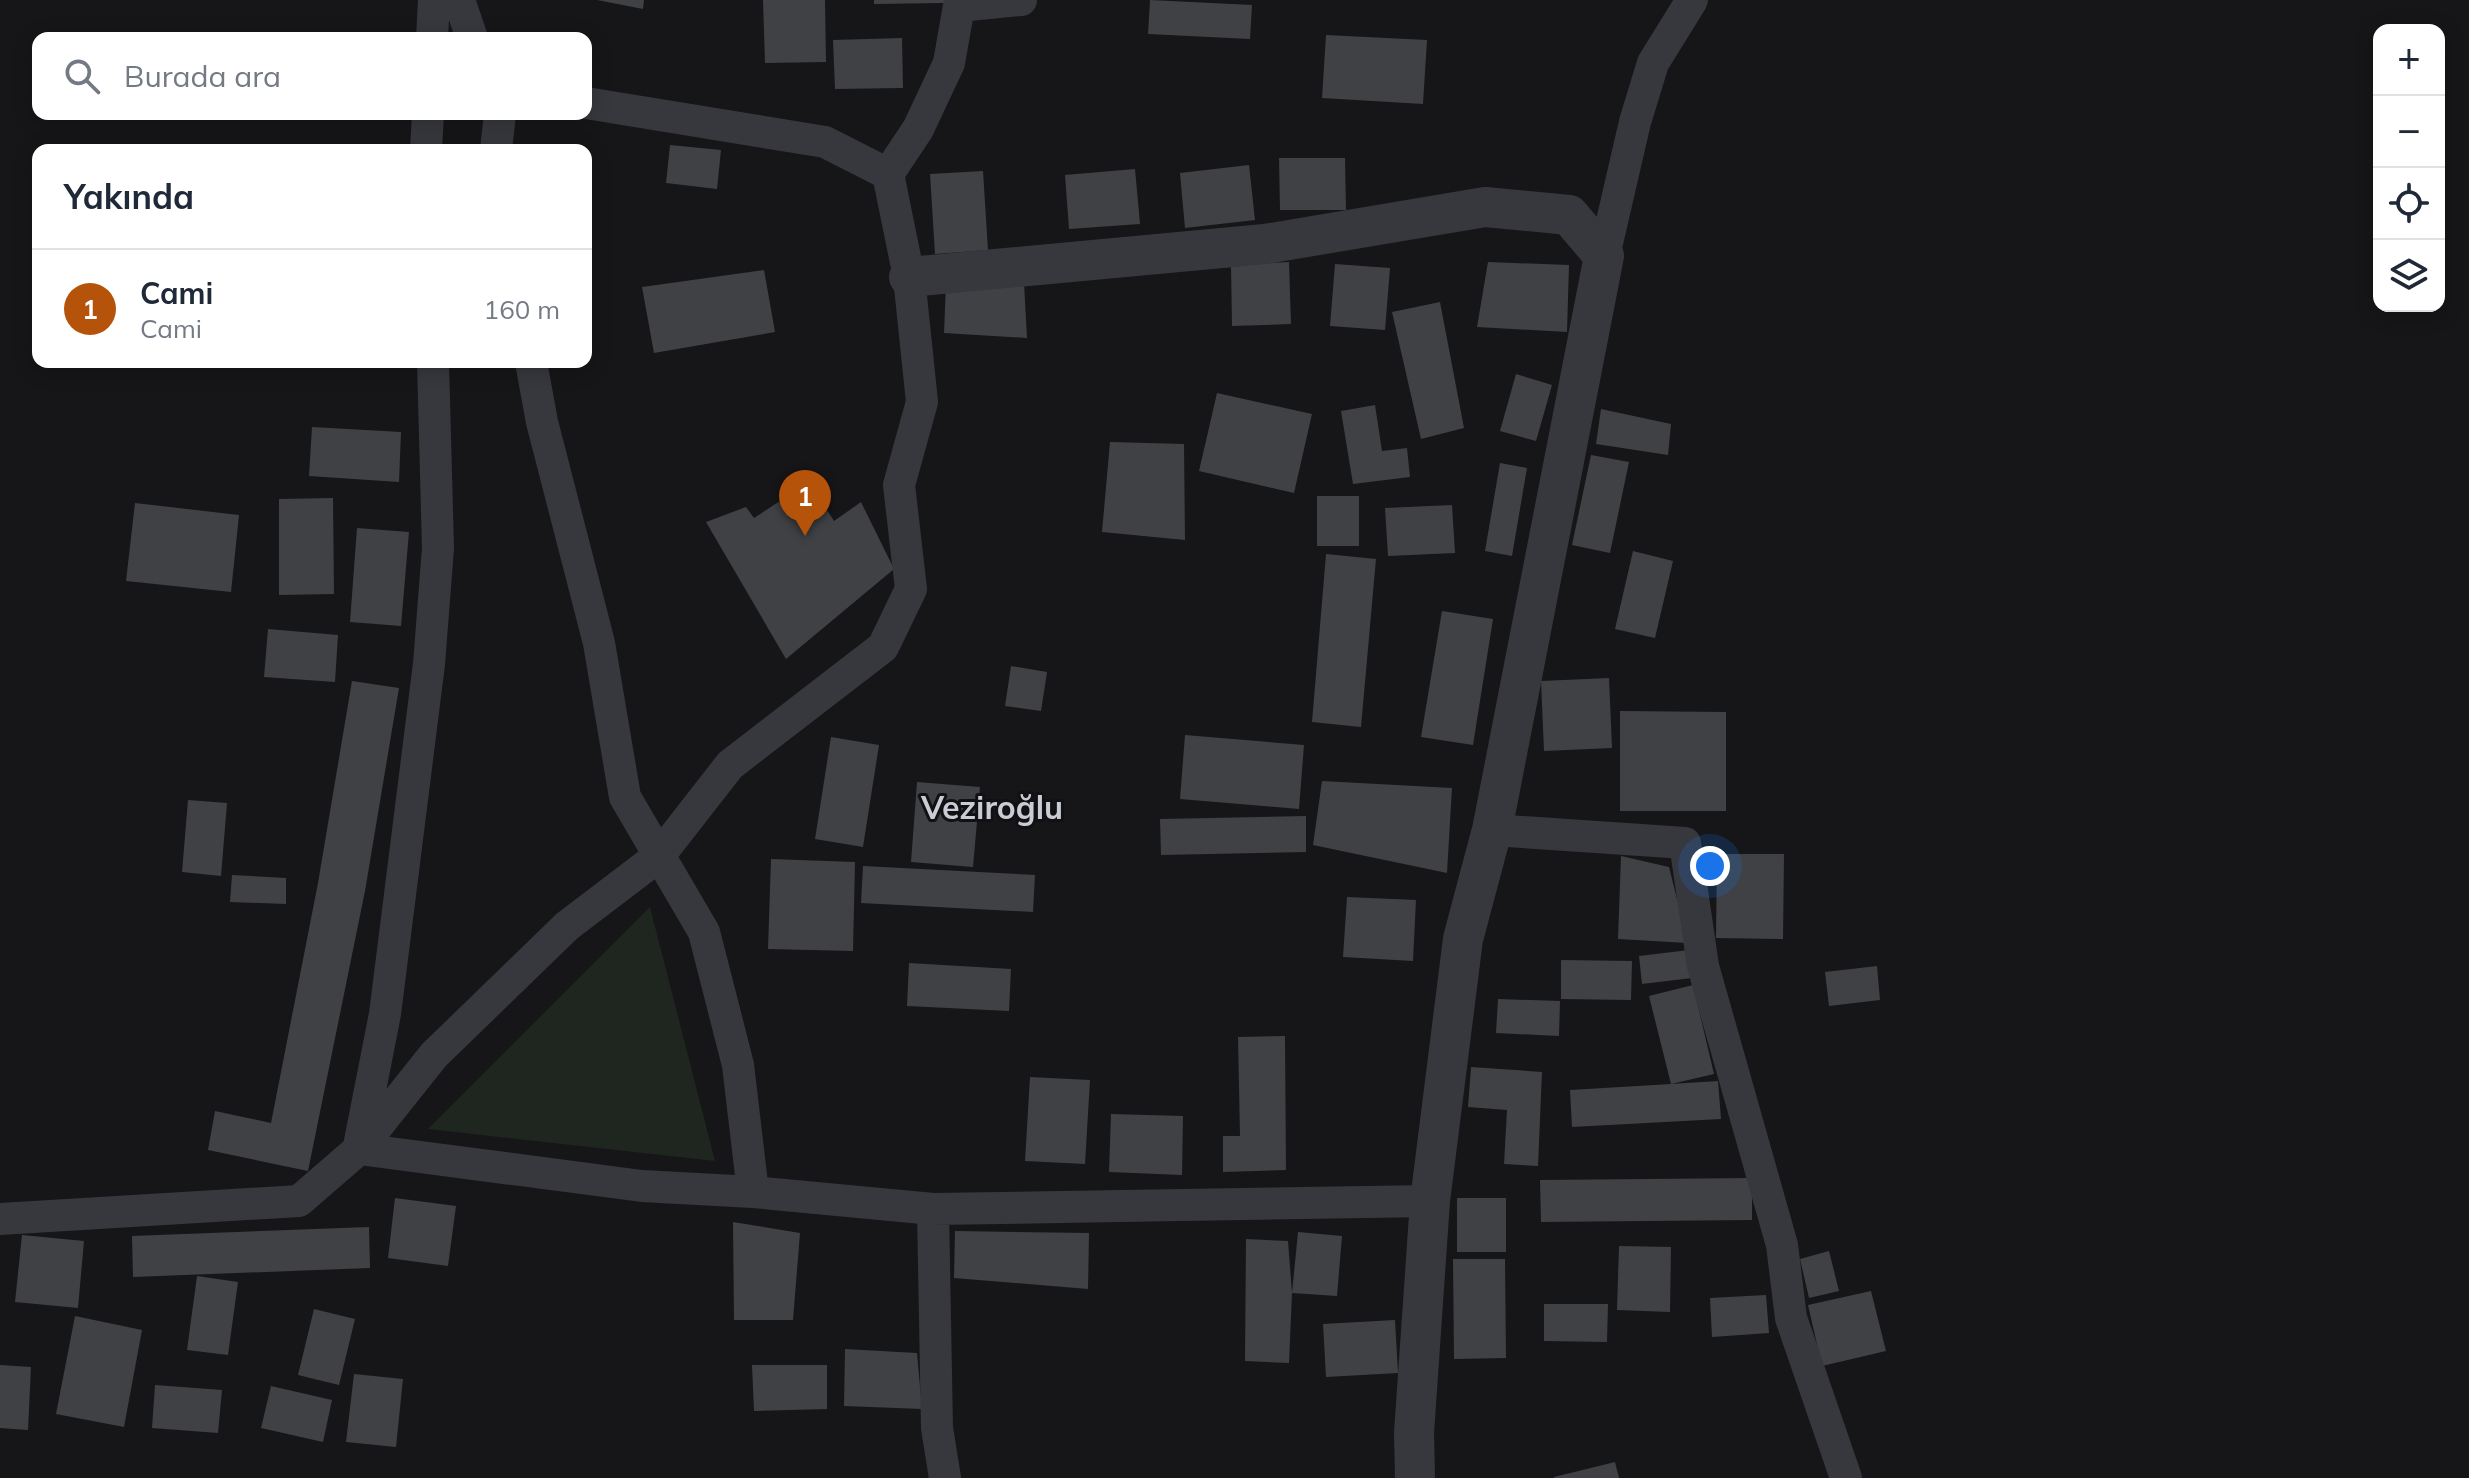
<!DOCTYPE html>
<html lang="tr">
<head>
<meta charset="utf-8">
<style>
  :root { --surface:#fff; --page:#f2f2f3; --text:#1f2937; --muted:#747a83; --line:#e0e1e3; --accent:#b45309 }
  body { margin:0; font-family:Mulish,sans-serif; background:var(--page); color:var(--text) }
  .controls { position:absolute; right:24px; top:24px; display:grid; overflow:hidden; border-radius:16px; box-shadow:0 4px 20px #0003 }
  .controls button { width:72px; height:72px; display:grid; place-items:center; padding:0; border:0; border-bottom:2px solid var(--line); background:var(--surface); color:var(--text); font:40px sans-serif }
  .you { position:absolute; left:1710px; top:866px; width:28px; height:28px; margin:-20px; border:6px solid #fff; border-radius:50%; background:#1a73e8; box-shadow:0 0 0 12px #1a73e833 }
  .badge { display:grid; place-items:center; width:52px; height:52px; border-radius:50%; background:var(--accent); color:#fff; font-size:26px; font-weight:700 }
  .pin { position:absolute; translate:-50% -66px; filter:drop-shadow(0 2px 4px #0008) }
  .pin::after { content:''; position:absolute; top:42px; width:28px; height:24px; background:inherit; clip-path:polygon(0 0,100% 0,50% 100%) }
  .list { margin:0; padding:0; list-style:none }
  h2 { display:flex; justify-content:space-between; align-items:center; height:104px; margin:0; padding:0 32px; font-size:34px }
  h2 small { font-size:26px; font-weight:400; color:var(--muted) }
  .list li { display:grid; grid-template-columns:52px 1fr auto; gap:24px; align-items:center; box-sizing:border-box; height:120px; padding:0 32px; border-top:2px solid var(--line) }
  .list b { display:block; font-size:30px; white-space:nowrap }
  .list p { margin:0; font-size:26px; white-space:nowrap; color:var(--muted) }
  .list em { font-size:26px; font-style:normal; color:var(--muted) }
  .icon { flex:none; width:44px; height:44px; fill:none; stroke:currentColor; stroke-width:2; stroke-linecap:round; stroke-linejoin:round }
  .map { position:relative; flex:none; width:2469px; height:1478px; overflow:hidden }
  .search { position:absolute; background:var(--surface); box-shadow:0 4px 20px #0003; left:32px; top:32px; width:560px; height:88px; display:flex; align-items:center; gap:20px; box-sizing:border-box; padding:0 28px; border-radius:16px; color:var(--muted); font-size:30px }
  .panel { position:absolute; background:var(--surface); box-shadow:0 4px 20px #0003; left:32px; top:144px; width:560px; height:224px; border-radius:16px }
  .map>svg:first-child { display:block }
  .green { fill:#1e261f }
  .building { fill:#404145 }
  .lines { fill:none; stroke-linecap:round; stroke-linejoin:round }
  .minor { stroke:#37383d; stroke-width:32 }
  .tertiary { stroke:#37383d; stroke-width:40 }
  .labels { text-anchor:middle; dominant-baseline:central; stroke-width:6; stroke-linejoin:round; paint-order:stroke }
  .quarter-label { font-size:32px; font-weight:bold; fill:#c9ccd4; stroke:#111113 }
</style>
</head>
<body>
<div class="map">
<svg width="2469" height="1478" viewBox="0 0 2469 1478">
  <rect width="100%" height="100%" fill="#161618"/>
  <path class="green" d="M650,907L715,1161L428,1129Z"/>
  <path class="building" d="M597,0H644L643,9Z
    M763,0H825L826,62L765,63Z
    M874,0H945V3L874,4Z
    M1150,0L1252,5L1250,39L1148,34Z
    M1326,35L1427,40L1423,104L1322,98Z
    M902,38L903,88L835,89L833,40Z
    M670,145L721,150L717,189L666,183Z
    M1279,158H1345L1346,210H1280Z
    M1249,165L1255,220L1185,228L1180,173Z
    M1135,169L1140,224L1069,229L1065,175Z
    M983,171L988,250L935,254L930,174Z
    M1289,262L1291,324L1232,326L1231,265Z
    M1488,262L1569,265L1567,332L1477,327Z
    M1335,264L1390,268L1385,330L1330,326Z
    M764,270L775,332L654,353L642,287Z
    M1024,283L1027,338L944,333L946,284Z
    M1440,302L1464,428L1421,439L1392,312Z
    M1516,374L1552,385L1536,441L1500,431Z
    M1217,393L1312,414L1294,493L1199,471Z
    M1375,405L1382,451L1407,448L1410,477L1353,484L1341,411Z
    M1601,409L1671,424L1668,455L1596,444Z
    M312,427L401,432L399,482L309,476Z
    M1110,442L1184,444L1185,540L1102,532Z
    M1591,455L1629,462L1610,553L1572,545Z
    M1500,463L1527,468L1512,556L1485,551Z
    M809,482L834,521L861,502L894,569L786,659L706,522L746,507L754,518Z
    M1317,496H1359V546H1317Z
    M333,498L334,594L279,595V499Z
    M135,503L239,515L231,592L126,581Z
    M1452,505L1455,553L1388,556L1385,508Z
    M357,528L409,532L401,626L350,622Z
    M1633,551L1673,561L1655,638L1615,629Z
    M1326,554L1376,559L1361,727L1312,722Z
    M1442,611L1493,619L1473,745L1421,737Z
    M268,629L338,635L335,682L264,677Z
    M1011,666L1047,672L1041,711L1005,706Z
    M1609,678L1612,748L1544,751L1541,681Z
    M352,681L399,688L365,891L308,1171L208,1150L215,1111L271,1123L318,883Z
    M1620,711L1726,712V811H1620Z
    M1185,735L1304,745L1299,809L1180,799Z
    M831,737L879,745L863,847L815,839Z
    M1322,781L1452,788L1447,873L1313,845Z
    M917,782L980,787L973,867L911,862Z
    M188,800L227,803L221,876L182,872Z
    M1306,816V852L1161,855L1160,819Z
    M1717,854H1784L1783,939L1716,938Z
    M1621,856L1669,867L1688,943L1618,939Z
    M771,859L855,862L853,951L768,949Z
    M863,866L1035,875L1033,912L861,903Z
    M232,875L286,878V904L230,902Z
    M1347,897L1416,900L1413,961L1343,957Z
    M1689,950L1692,978L1642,984L1639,956Z
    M1561,960L1632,961L1631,1000L1561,999Z
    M909,963L1011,969L1009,1011L907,1006Z
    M1877,966L1880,1000L1829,1006L1825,972Z
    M1693,985L1714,1074L1671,1084L1718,1081L1721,1119L1572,1127L1570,1090L1671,1084L1649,996Z
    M1498,999L1560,1001L1559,1036L1496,1033Z
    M1285,1036L1286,1170L1223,1172V1136H1240L1238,1037Z
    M1471,1067L1542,1072L1538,1166L1504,1164L1507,1110L1468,1107Z
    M1030,1077L1090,1080L1085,1164L1025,1161Z
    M1111,1114L1183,1116L1182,1175L1109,1172Z
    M1752,1178V1220L1541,1222L1540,1180Z
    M395,1198L456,1206L448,1266L388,1258Z
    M1457,1198H1506V1252H1457Z
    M733,1222L800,1233L793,1320H734Z
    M369,1227L370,1268L133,1277L132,1236Z
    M955,1231L1089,1233L1088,1289L954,1278Z
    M1298,1232L1342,1236L1337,1296L1292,1293Z
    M22,1235L84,1241L78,1308L15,1302Z
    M1246,1239L1288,1241L1292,1293L1289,1363L1245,1361Z
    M1619,1246L1671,1247L1670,1312L1617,1310Z
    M1829,1251L1839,1291L1809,1298L1800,1259Z
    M1453,1259H1505L1506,1358L1454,1359Z
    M197,1276L238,1282L228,1355L187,1350Z
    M1871,1291L1886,1351L1822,1366L1808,1305Z
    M1766,1295L1769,1333L1712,1337L1710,1298Z
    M1544,1304H1608L1607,1342L1544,1341Z
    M314,1309L355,1319L339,1385L298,1375Z
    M75,1316L142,1330L124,1427L56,1414Z
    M1395,1320L1398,1373L1326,1377L1323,1324Z
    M845,1349L917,1353L922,1409L844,1406Z
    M0,1365L31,1367L28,1430L0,1428Z
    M752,1365H827V1409L754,1411Z
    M354,1374L403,1379L396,1447L346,1442Z
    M155,1385L222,1390L218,1433L152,1428Z
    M271,1386L332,1400L323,1442L261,1428Z
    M1615,1462L1619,1478H1554V1477Z"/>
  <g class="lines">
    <path class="minor" d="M459,0L472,38
      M959,6L1021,0
      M432,38L434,0
      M426,150L428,114
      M496,150L500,114
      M888,174L918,129L949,63L960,0
      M1604,256L1635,122L1653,63L1692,0
      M531,362L542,422L599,643L625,797L704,932L738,1065L753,1192
      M1492,830L1685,843L1703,966L1782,1245L1791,1318L1846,1478
      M360,1141L385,1014L429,664L438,548L433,362
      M359,1149L434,1055L567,926L659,856L730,765L883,647L911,589L899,485L922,402L909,277L888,174L825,142L586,103
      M933,1209L937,1428L945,1478
      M0,1219L299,1201L359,1149L642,1186L753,1192L933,1209L1430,1201"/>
    <path class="tertiary" d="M909,277L1265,244L1485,207L1569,215L1604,256L1492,830L1463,939L1430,1201L1414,1433L1415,1478"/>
  </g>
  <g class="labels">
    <g class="quarter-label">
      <text x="992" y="807">Veziroğlu</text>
    </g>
  </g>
</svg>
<div class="controls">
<button>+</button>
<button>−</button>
<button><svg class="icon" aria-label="locate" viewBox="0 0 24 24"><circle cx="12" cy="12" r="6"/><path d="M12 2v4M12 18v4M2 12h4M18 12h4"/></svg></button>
<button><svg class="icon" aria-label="layers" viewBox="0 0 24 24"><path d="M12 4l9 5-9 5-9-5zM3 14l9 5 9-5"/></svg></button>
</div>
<div class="you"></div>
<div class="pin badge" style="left:805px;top:536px">1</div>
<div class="search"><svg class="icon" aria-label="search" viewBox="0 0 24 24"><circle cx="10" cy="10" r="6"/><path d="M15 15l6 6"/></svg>Burada ara</div>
<section class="panel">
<h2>Yakında<small></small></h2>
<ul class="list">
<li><span class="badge">1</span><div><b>Cami</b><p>Cami</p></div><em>160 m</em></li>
</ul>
</section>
</div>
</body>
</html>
